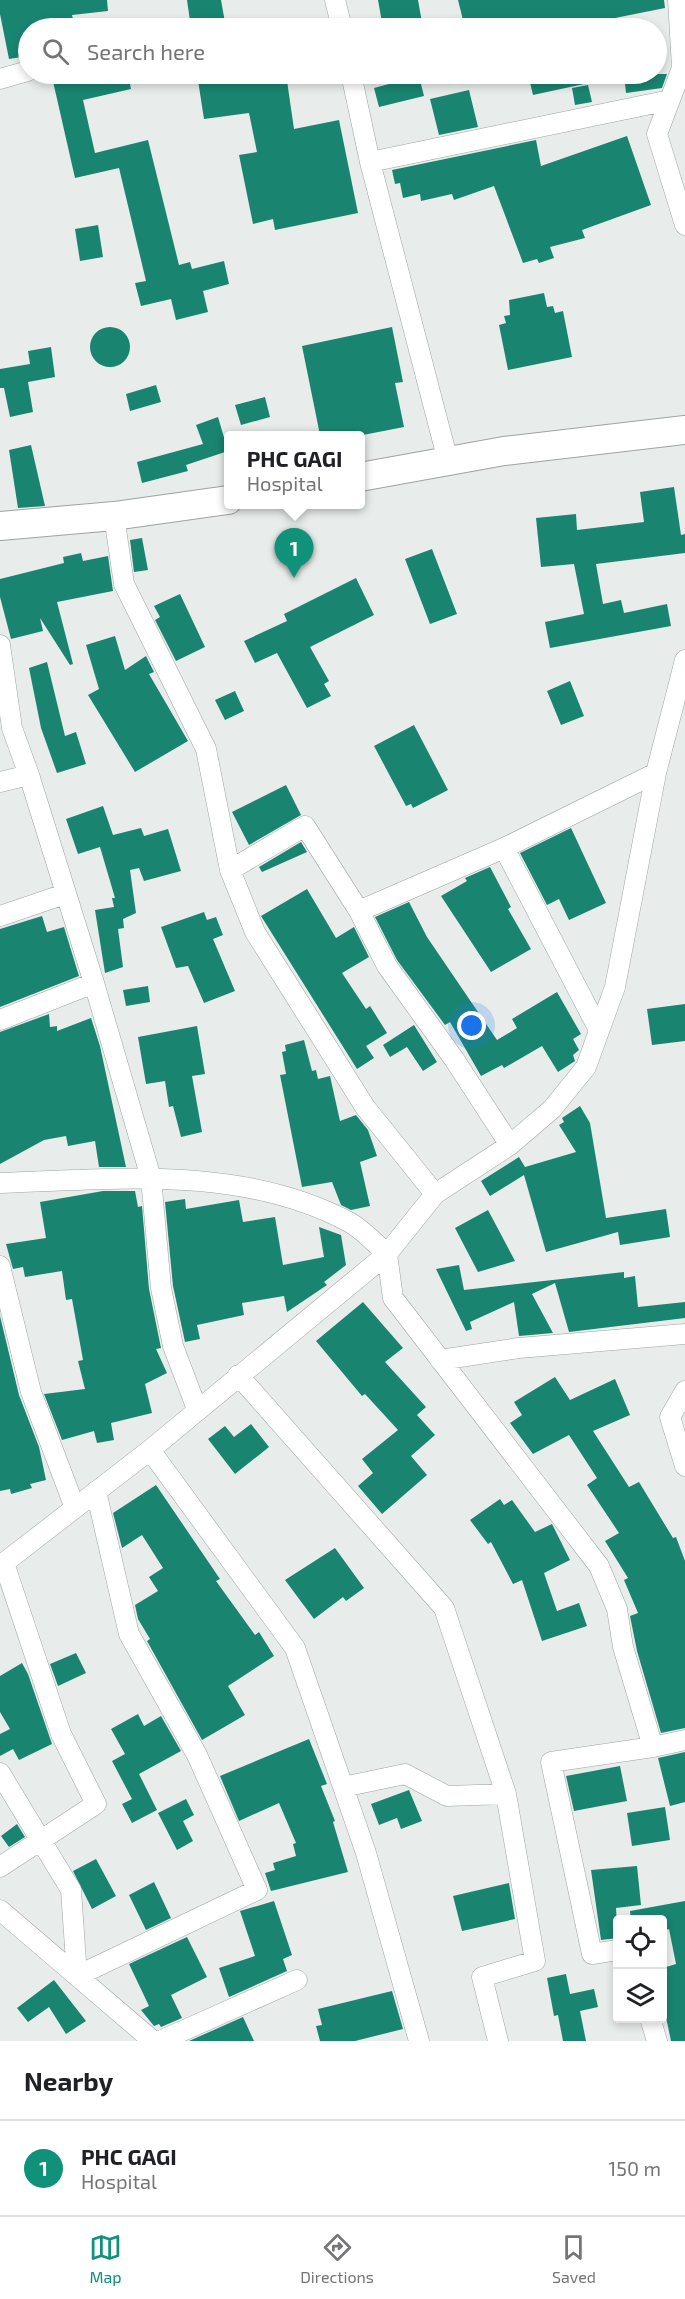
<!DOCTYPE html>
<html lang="en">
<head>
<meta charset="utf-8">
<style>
  :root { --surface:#fff; --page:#f2f2f2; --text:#202124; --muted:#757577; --line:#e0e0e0; --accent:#109179 }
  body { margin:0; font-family:"Exo 2",sans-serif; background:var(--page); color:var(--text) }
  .controls { position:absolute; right:18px; bottom:18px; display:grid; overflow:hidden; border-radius:6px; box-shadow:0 3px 9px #0003 }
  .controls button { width:54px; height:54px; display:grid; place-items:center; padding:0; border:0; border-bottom:2px solid var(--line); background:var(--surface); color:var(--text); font:30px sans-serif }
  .you { position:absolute; left:472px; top:1026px; width:21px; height:21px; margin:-15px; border:4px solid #fff; border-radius:50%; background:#1a73e8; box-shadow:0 0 0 9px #1a73e833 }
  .badge { display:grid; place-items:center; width:39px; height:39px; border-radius:50%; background:var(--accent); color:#fff; font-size:20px; font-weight:700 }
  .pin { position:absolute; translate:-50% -50px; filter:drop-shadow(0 2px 3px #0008) }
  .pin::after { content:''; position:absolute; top:32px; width:21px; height:18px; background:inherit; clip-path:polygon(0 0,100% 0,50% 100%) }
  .popup { position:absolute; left:224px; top:431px; width:141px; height:78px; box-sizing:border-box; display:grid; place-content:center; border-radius:6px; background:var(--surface); filter:drop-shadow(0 2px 4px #0005); font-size:20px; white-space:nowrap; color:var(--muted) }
  .popup b { font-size:22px; color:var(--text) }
  .popup::after { content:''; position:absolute; left:50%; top:100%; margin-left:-12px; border:12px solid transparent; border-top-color:var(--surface) }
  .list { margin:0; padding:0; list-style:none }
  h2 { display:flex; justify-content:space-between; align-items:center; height:78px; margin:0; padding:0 24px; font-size:26px }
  h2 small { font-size:20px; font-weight:400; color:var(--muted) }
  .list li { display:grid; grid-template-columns:39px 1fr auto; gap:18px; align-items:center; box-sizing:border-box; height:96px; padding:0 24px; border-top:2px solid var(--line) }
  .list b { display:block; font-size:22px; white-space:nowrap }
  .list p { margin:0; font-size:20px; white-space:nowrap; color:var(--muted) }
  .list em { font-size:20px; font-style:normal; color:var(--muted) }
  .icon { flex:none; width:33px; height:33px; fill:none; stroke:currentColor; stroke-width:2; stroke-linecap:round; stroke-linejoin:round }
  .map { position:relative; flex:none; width:685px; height:2041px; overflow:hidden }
  .search { position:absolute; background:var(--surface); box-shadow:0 3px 9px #0003; left:18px; right:18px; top:18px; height:66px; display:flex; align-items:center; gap:15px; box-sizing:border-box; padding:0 21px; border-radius:33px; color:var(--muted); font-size:22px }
  .sheet { height:174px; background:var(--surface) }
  nav { display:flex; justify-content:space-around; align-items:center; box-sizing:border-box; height:84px; border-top:2px solid var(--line); background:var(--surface); font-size:16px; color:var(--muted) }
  nav a { display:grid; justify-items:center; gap:3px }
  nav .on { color:var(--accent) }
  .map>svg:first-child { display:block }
  .building { fill:#198570 }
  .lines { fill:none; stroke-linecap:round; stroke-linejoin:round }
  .street-casing { stroke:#9ea3a1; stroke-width:21 }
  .secondary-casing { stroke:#9ea3a1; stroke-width:30 }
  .street { stroke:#fff; stroke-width:20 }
  .secondary { stroke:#fff; stroke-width:28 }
</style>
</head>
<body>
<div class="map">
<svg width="685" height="2041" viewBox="0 0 685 2041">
  <rect width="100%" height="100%" fill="#e8edeb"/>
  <path class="building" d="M0,0H107L108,11L72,15L75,28H28V56L9,59L0,14Z
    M187,0H221L226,28H191Z
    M378,0H418L423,28H383Z
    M458,0H664L665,8L615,18L617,28H465Z
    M66,74H128L131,89L83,100L95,153L148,140L179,265L190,262L192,269L224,261L229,284L203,291L208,312L176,320L171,299L141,306L135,283L146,281L119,168L75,178L52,77Z
    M197,74H286L294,129L339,120L358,213L275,230L273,219L253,224L239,155L257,152L249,113L204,119Z
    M528,74H597L598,81L533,95Z
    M624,74H667L662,88L626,93Z
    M419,76L424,96L379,107L374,88Z
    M588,85L592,102L575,105L572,88Z
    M469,90L478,127L439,135L430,99Z
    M627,136L651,205L582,230L585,238L550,247L554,258L539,263L537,259L523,263L494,186L454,200L452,194L421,201L420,194L403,198L400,183L395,184L392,170L536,140L541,166Z
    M98,225L103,257L80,261L75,229Z
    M544,293L547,307L553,306L555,313L563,311L572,357L508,370L499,325L506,323L504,316L510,315L509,300Z
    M392,327L403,382L395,383L404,427L363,435H320L302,346Z
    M90 347a20 20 0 1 1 40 0a20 20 0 1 1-40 0Z
    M51,347L55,377L28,382L33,412L10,417L4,388H0V369L30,364L28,351Z
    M156,385L161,402L130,411L126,394Z
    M265,397L270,417L241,425L235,405Z
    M218,417L228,451L186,465L188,471L142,483L137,462L203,444L196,425Z
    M31,445L45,506L18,508L9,450Z
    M674,487L681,535L685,534V553L596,564L603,604L621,600L624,613L667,604L671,626L550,648L545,622L584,614L574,564L541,567L536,518L576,514L577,530L644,522L640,492Z
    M142,538L148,570L134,572L130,540Z
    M432,549L457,614L430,624L405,559Z
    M81,553L83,561L108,556L113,591L57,602L73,664L70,665L40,618L43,631L11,639L0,597V579L64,563L63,557Z
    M356,578L374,615L310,647L329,681L324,684L331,696L307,708L277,653L255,663L244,641L287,621L284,614Z
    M180,594L205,647L176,661L155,620L160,617L154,606Z
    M115,636L125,670L146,656L154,672L149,674L188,741L135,772L88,695L99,689L86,645Z
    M47,662L65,736L76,732L86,764L57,773L41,728L29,668Z
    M570,681L584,716L561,725L547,691Z
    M235,691L244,711L225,720L215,700Z
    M414,725L448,790L413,808L411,804L406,806L374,746Z
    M286,785L301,815L249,845L232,812Z
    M103,806L113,835L141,828L144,836L168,829L181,871L144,881L139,868L130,870L136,913L123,919L124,928L118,929L123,967L105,973L95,910L114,907L112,898H115L100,847L78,854L66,819Z
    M571,828L606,903L569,920L559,899L547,905L520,853Z
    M301,842L307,852L262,872L259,867Z
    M490,867L511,907L508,909L531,949L491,972L441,896L467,881L465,878Z
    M307,889L336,938L354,927L369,957L342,973L366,1009L370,1006L387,1033L366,1046L374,1058L357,1069L261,916Z
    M409,902L427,937L497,1040L517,1028L512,1019L557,992L581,1034L573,1039L579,1050L573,1055L575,1061L558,1072L542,1046L504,1068L502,1065L481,1076L450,1022L445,1025L397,960L375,917Z
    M204,912L207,920L216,917L223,935L213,939L235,991L204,1003L188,966L176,968L161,927Z
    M42,916L47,932L64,927L79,976L0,1007V929Z
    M148,986L150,1002L126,1006L123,990Z
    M685,1004V1041L652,1045L647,1009Z
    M49,1014L50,1027L57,1026V1031L91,1018L100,1046L126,1167H99L95,1141L68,1146L66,1136L44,1140L0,1164V1032Z
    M414,1025L437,1062L423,1071L407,1047L390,1057L383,1045Z
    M197,1026L205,1074L192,1076L202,1132L181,1137L173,1106L169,1107L165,1081L146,1084L138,1037Z
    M304,1040L312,1071L316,1070L318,1079L330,1076L340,1121L356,1115L368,1130L377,1156L360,1162L370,1206L351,1210L341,1205L332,1182L302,1187L280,1075L286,1074L282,1052L286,1051L285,1045Z
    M580,1106L590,1123L606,1218L666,1209L670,1237L620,1245L618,1232L546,1252L524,1175L490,1196L481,1181L519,1157L525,1167L576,1152L559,1125L564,1122L562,1118Z
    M103,1191H135L138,1207L142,1206L149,1289L161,1348L156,1349L167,1373L145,1384L152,1413L111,1423L114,1440L97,1443L94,1431L62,1440L44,1394L85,1389L78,1361L83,1360L72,1299L66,1300L62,1271L25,1277L23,1267L13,1269L6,1244L46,1238L40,1202Z
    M185,1199L186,1209L239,1200L243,1222L275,1217L283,1265L324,1257L319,1227L341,1235L346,1265L324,1282L327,1285L287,1312L284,1296L242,1303L244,1315L197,1325L200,1339L185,1342L173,1286L165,1202Z
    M488,1210L515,1261L478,1272L455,1228Z
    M459,1265L464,1290L624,1272V1278L635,1276L638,1307L685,1302V1318L569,1332L555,1283L532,1294L553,1333L519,1336L514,1302L470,1322L472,1329L466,1331L436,1269Z
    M363,1302L403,1348L385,1362L426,1407L417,1415L435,1435L411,1456L427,1475L382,1514L358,1486L373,1473L362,1459L398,1430L365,1394L362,1396L316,1341Z
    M0,1316L19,1395L39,1447L46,1480L30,1484L32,1488L11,1494L10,1489L0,1491Z
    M555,1377L570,1400L615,1379L630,1415L593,1431L629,1487L639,1482L673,1538L676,1537L685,1561V1728L661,1733L637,1651L630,1616L638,1613L624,1580L628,1578L605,1541L619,1533L587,1485L597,1478L569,1435L533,1454L510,1423L522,1415L514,1402Z
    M251,1424L269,1447L235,1474L208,1439L225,1426L234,1437Z
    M156,1485L220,1579L216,1581L255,1635L259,1632L274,1656L228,1686L245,1715L202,1740L147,1641L150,1639L138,1619L135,1605L158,1591L149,1577L163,1568L142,1535L122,1548L113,1513Z
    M500,1499L504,1505L512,1500L535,1532L552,1524L570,1560L544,1573L557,1611L579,1603L587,1626L542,1641L522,1580L513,1584L491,1542L488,1544L470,1520Z
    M335,1548L364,1588L346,1601L343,1597L314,1619L285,1580Z
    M76,1653L86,1673L58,1686L50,1664Z
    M22,1663L28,1674L52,1744L19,1760L13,1749L0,1756V1734L10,1729L0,1712V1676Z
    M138,1714L144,1726L161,1716L181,1751L139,1774L157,1810L132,1823L122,1804L132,1799L112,1761L125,1754L111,1729Z
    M309,1739L327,1784L321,1786L335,1821L333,1822L348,1872L271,1891L265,1873L275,1870L273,1863L296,1856L293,1844L296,1843L279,1803L239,1821L220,1776Z
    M685,1752V1802L670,1806L658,1758Z
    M620,1766L627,1801L574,1811L566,1776Z
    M409,1790L422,1821L401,1829L397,1818L379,1825L371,1804Z
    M186,1799L194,1815L183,1821L193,1841L177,1850L158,1813Z
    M665,1807L670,1840L632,1846L627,1813Z
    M17,1824L25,1837L9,1847L1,1836Z
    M96,1859L116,1896L92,1909L73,1871Z
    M637,1866L641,1905L616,1908L618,1938L601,1940L591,1870Z
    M154,1882L171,1918L146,1930L129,1895Z
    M509,1883L515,1919L462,1931L453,1896Z
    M274,1901L292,1955L283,1959L287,1971L229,1997L219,1968L255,1956L240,1911Z
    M685,1901V2041H671L663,2003V1968L676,1964L669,1929L663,1931V1920H631L630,1911Z
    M187,1937L207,1977L171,1995L182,2018L161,2027L159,2024L154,2026L141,2010L149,2006L129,1964Z
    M566,1974L570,1994L594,1989L598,2007L580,2011L586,2041H563L558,2015L554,2016L547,1978Z
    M54,1980L86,2021L66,2034L49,2007L28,2022L17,2008Z
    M392,1991L403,2029L355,2041H320L316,2026L322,2025L318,2009Z
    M243,2017L254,2041H189Z"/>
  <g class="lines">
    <g class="street-casing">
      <path id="street" d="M335,0L342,28
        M678,0L682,68L657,134L685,225
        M351,74L370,162L448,461
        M0,79L28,71
        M370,162L670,100
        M114,516L124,584L206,749L230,870L255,932L365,1107L435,1194
        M0,645L12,728L29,775L94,983L151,1178L161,1288L173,1346L197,1409
        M0,782L29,775
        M504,848L599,1030
        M230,870L305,826L359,911L387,966L454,1059L510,1145
        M359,911L504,848L656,773
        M0,916L65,894
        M0,1020L94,983
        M0,1183C116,1179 242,1165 349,1222C362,1229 375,1243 387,1254L393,1298L599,1566L617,1609L623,1647L653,1747L685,1740
        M0,1266L31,1392L75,1508
        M440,1360L519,1348L685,1334
        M238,1375L444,1608L506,1794
        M685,1391L670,1417L685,1466
        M150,1450L295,1648L366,1853L419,2041
        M0,1566L150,1450L387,1254L435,1194L510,1145L552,1109L586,1067L615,987L656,773L685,660
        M0,1773L71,1890L77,1976L257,1890L197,1755L129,1634L96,1491
        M343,1787L405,1774L447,1796L506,1794L535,1961L482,1977L498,2041
        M0,1867L96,1804L61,1734L4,1563
        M0,1910L153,2041
        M618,1950L592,1954L551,1762L653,1747
        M650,2018L657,2041
        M160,2041L297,1980"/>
    </g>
    <g class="secondary-casing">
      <path id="secondary" d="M360,477L504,451L685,430
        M0,526L114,516L228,500"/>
    </g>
    <use href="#street" class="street"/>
    <use href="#secondary" class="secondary"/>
  </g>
</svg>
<div class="controls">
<button><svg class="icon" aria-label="locate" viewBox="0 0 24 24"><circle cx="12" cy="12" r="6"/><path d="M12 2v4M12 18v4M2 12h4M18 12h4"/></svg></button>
<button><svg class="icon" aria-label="layers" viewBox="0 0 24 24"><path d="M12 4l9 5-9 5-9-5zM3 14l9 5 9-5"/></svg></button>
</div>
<div class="you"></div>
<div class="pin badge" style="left:294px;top:578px">1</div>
<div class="popup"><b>PHC GAGI</b>Hospital</div>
<div class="search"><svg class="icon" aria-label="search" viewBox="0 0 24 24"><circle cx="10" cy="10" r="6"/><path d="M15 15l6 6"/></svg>Search here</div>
</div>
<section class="sheet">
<h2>Nearby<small></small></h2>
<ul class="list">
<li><span class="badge">1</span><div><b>PHC GAGI</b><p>Hospital</p></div><em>150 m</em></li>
</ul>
</section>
<nav>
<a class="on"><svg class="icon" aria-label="map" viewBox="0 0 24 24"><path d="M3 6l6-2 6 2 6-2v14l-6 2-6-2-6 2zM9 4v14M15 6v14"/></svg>Map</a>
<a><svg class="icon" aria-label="directions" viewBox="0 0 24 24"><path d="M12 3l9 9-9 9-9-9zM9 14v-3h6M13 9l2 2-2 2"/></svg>Directions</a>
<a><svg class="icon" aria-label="saved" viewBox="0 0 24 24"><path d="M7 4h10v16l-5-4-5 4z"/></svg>Saved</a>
</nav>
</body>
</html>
